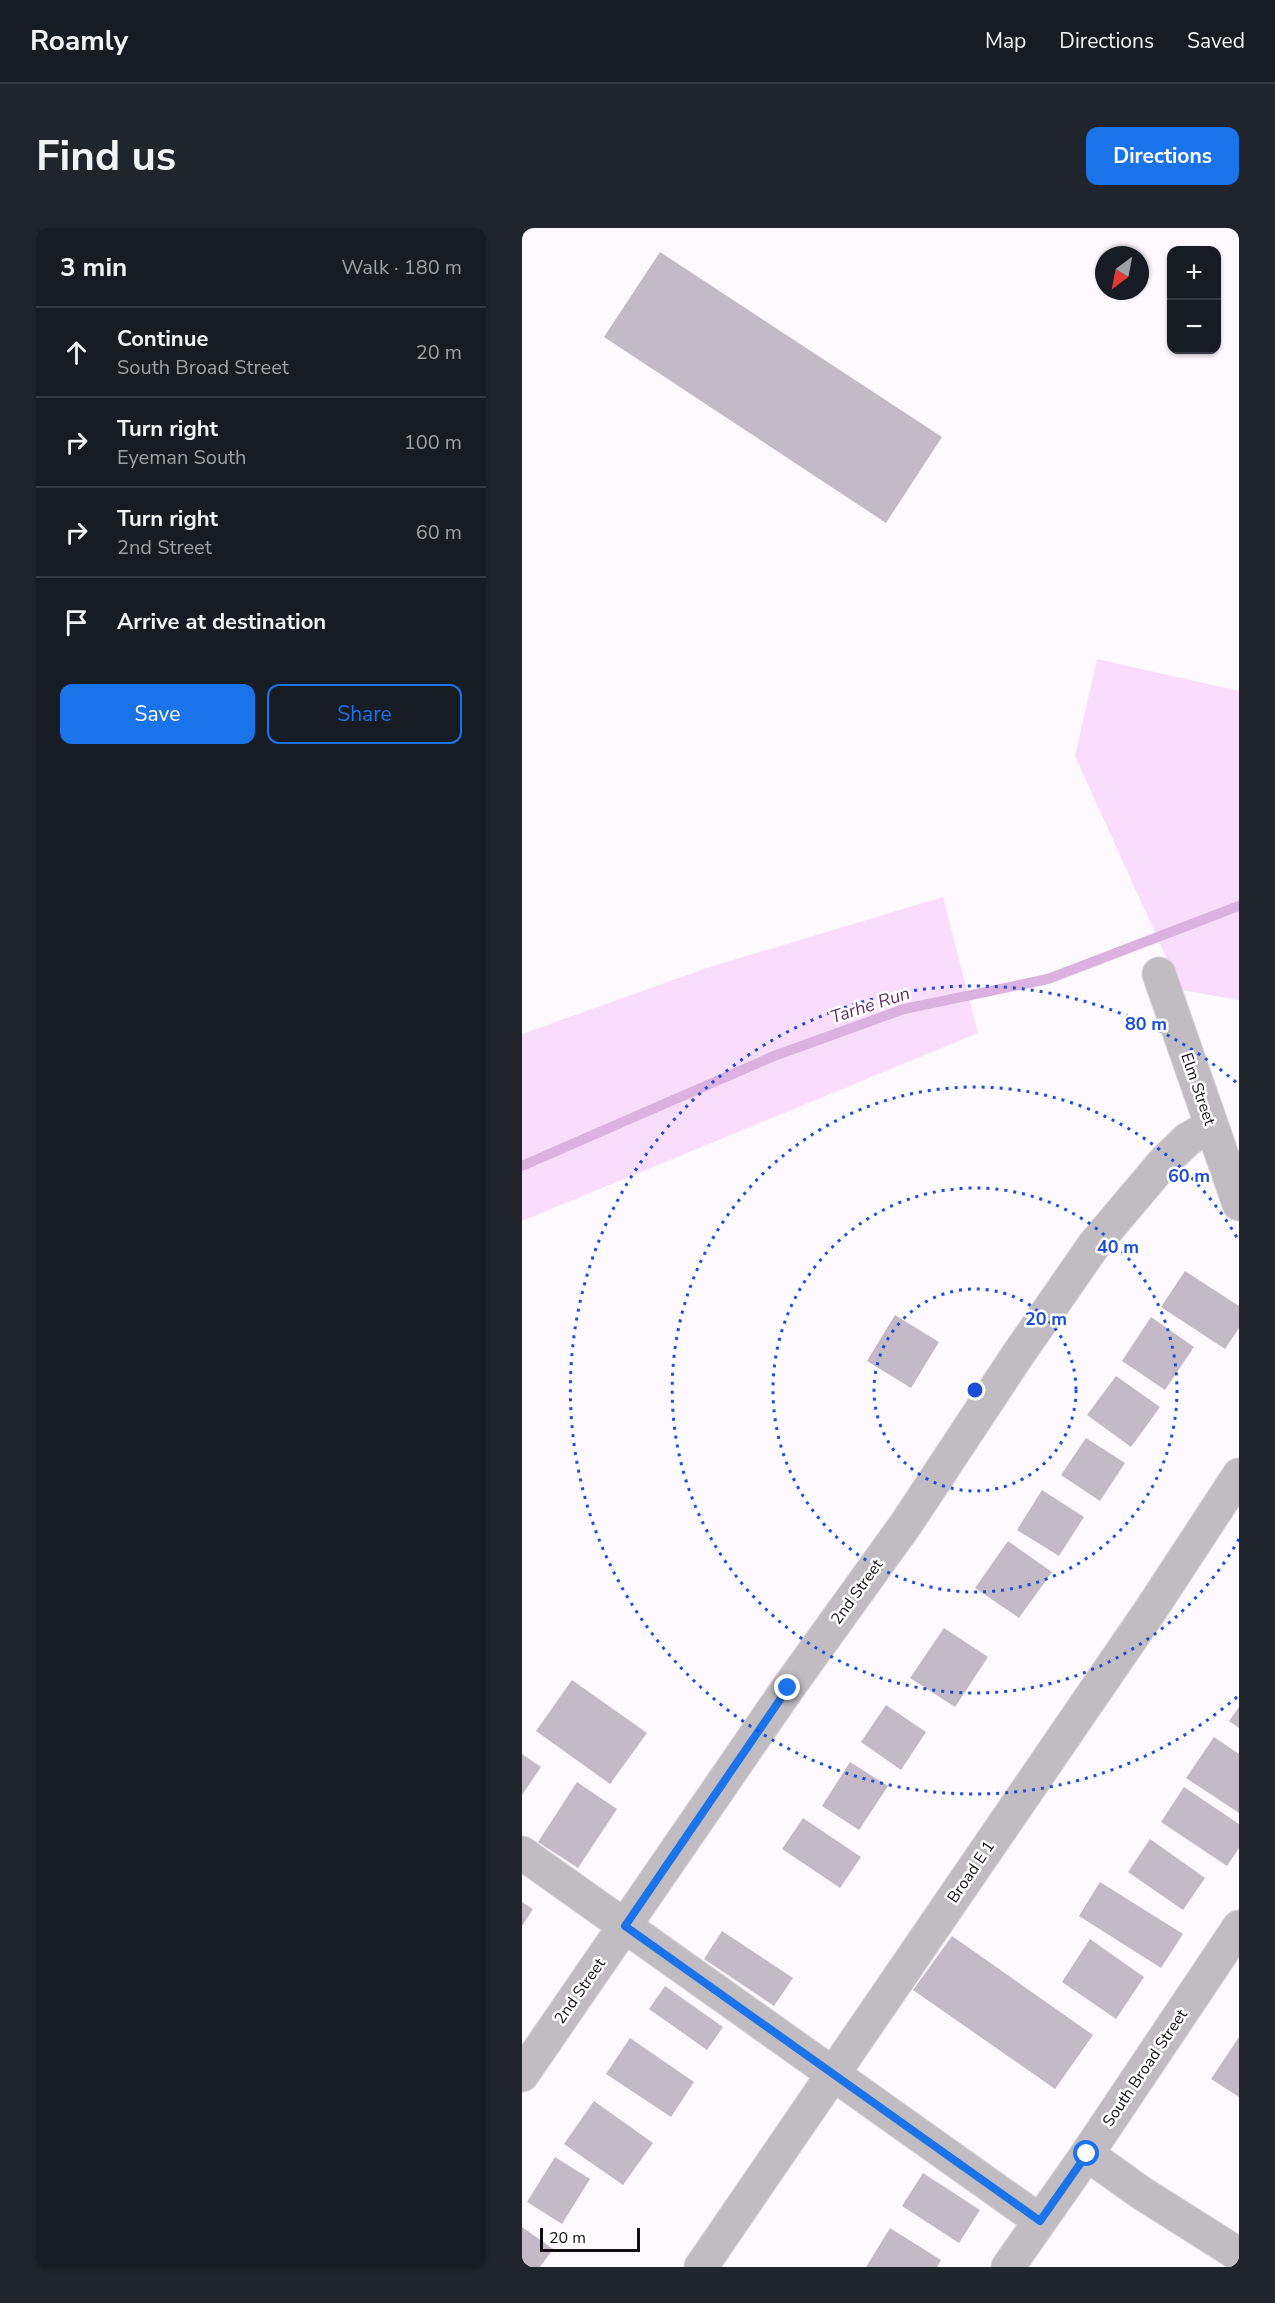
<!DOCTYPE html>
<html lang="en">
<head>
<meta charset="utf-8">
<style>
  :root { --surface:#171b24; --page:#20242c; --text:#f1f3f6; --muted:#9ea1a6; --line:#363941; --accent:#1a73e8 }
  body { margin:0; font-family:"Nunito Sans",sans-serif; background:var(--page); color:var(--text) }
  .controls { position:absolute; right:18px; top:18px; display:grid; overflow:hidden; border-radius:12px; box-shadow:0 2px 4px #0004 }
  .controls button { width:54px; height:54px; display:grid; place-items:center; padding:0; border:0; border-bottom:2px solid var(--line); background:var(--surface); color:var(--text); font:30px sans-serif }
  .compass { position:absolute; left:573px; top:18px; width:54px; height:54px; border-radius:50%; background:var(--surface); box-shadow:0 2px 4px #0004; rotate:212deg }
  .scale { position:absolute; left:18px; bottom:15px; width:100px; box-sizing:border-box; padding-left:6px; border:3px solid #120e12; border-top:0; font-size:16px; line-height:21px; white-space:nowrap; color:#120e12; -webkit-text-stroke:4px #fff; paint-order:stroke }
  .stop { position:absolute; width:18px; height:18px; margin:-14px; border:4px solid #1a73e8; border-radius:50%; background:#fff }
  .stop.end { background:#1a73e8; border-color:#fff; box-shadow:0 2px 6px #0008 }
  .list { margin:0; padding:0; list-style:none }
  h2 { display:flex; justify-content:space-between; align-items:center; height:78px; margin:0; padding:0 24px; font-size:26px }
  h2 small { font-size:20px; font-weight:400; color:var(--muted) }
  .list li { display:grid; grid-template-columns:39px 1fr auto; gap:18px; align-items:center; box-sizing:border-box; height:90px; padding:0 24px; border-top:2px solid var(--line) }
  .list b { display:block; font-size:22px; white-space:nowrap }
  .list p { margin:0; font-size:20px; white-space:nowrap; color:var(--muted) }
  .list em { font-size:20px; font-style:normal; color:var(--muted) }
  .actions { display:flex; gap:12px; padding:18px 24px }
  .actions a { flex:1; padding:14px 0; border:2px solid var(--accent); border-radius:12px; text-align:center; font-size:21px; color:var(--accent) }
  .actions .main { background:var(--accent); color:#fff }
  .icon { flex:none; width:33px; height:33px; fill:none; stroke:currentColor; stroke-width:2; stroke-linecap:round; stroke-linejoin:round }
  .map { position:relative; flex:none; width:717px; height:2039px; overflow:hidden; border-radius:12px }
  header { display:flex; align-items:center; gap:36px; box-sizing:border-box; height:84px; padding:0 30px; background:var(--surface); border-bottom:2px solid var(--line) }
  header strong { font-size:28px }
  nav { display:flex; gap:33px; margin-inline-start:auto; font-size:21px }
  .intro { display:flex; align-items:center; justify-content:space-between; box-sizing:border-box; height:144px; padding:0 36px }
  h1 { margin:0; font-size:42px }
  .button { padding:15px 27px; border-radius:12px; background:var(--accent); color:#fff; font-size:21px; font-weight:700 }
  main { display:flex; gap:36px; padding:0 36px }
  aside { flex:1; background:var(--surface); border-radius:12px; box-shadow:0 2px 4px #0004 }
  .map>svg:first-child { display:block }
  .green { fill:#fadcfd }
  .lines { fill:none; stroke-linecap:round; stroke-linejoin:round }
  .stream { stroke:#dab1df; stroke-width:10 }
  .building { fill:#c4b9c6 }
  .minor-casing { stroke:#d8d3d8; stroke-width:35 }
  .minor { stroke:#c1bcc1; stroke-width:33 }
  .route { stroke:#1a73e8; stroke-width:8 }
  .ring { fill:none; stroke:#1d4ed8; stroke-width:3; stroke-dasharray:3 6 }
  .labels { text-anchor:middle; dominant-baseline:central; stroke-width:5; stroke-linejoin:round; paint-order:stroke }
  .street-label { font-size:16px; fill:#120e12; stroke:#fff }
  .water-label { font-size:18px; font-style:italic; fill:#623068; stroke:#fff }
  .centre { fill:#1d4ed8; stroke:#fff; stroke-width:3 }
  .ring-label { font-size:18px; text-anchor:middle; font-weight:bold; fill:#1d4ed8; stroke:#fff; stroke-width:5; stroke-linejoin:round; paint-order:stroke }
</style>
</head>
<body>
<header>
<strong>Roamly</strong>
<nav><a>Map</a><a>Directions</a><a>Saved</a></nav>
</header>
<div class="intro"><h1>Find us</h1><a class="button">Directions</a></div>
<main>
<aside>
<h2>3 min<small>Walk · 180 m</small></h2>
<ul class="list">
<li><svg class="icon" aria-label="ahead" viewBox="0 0 24 24"><path d="M12 20V5M6 11l6-6 6 6"/></svg><div><b>Continue</b><p>South Broad Street</p></div><em>20 m</em></li>
<li><svg class="icon" aria-label="right" viewBox="0 0 24 24"><path d="M7 20v-9h11M14 6l5 5-5 5"/></svg><div><b>Turn right</b><p>Eyeman South</p></div><em>100 m</em></li>
<li><svg class="icon" aria-label="right" viewBox="0 0 24 24"><path d="M7 20v-9h11M14 6l5 5-5 5"/></svg><div><b>Turn right</b><p>2nd Street</p></div><em>60 m</em></li>
<li><svg class="icon" aria-label="arrive" viewBox="0 0 24 24"><path d="M6 21V4h12l-3 4 3 4H6"/></svg><div><b>Arrive at destination</b></div></li>
</ul>
<div class="actions"><a class="main">Save</a><a>Share</a></div>
</aside>
<div class="map">
<svg width="717" height="2039" viewBox="0 0 717 2039">
  <rect width="100%" height="100%" fill="#fef9fe"/>
  <path class="green" d="M575,431L717,463V772L659,762L553,528Z
    M421,669L456,805L0,993V806L185,740Z"/>
  <g class="lines">
    <path class="stream" d="M0,938L252,828L382,781L526,751L717,678"/>
  </g>
  <path class="building" d="M138,24L420,209L364,295L82,109Z
    M663,1043L717,1078V1100L703,1121L639,1079Z
    M373,1087L417,1114L389,1160L345,1133Z
    M629,1089L672,1119L643,1162L600,1133Z
    M594,1148L638,1179L609,1219L565,1187Z
    M564,1210L603,1235L578,1273L539,1247Z
    M520,1262L562,1289L537,1328L495,1302Z
    M486,1313L530,1344L497,1390L453,1360Z
    M422,1400L466,1429L433,1479L388,1450Z
    M50,1452L125,1505L88,1556L14,1503Z
    M364,1477L404,1504L379,1542L339,1514Z
    M717,1479V1500L707,1493Z
    M692,1509L717,1526V1585L664,1550Z
    M0,1526L19,1539L0,1567Z
    M328,1534L366,1558L337,1602L300,1578Z
    M55,1554L95,1581L56,1640L16,1614Z
    M662,1559L717,1596V1620L705,1638L639,1594Z
    M281,1590L339,1629L318,1660L260,1621Z
    M628,1611L683,1650L661,1682L606,1644Z
    M578,1654L661,1706L639,1740L557,1688Z
    M0,1674L11,1681L0,1698Z
    M200,1703L271,1750L252,1778L182,1731Z
    M430,1708L571,1807L533,1861L391,1762Z
    M568,1711L622,1749L594,1791L540,1754Z
    M143,1758L201,1799L185,1822L127,1781Z
    M717,1809V1869L689,1851Z
    M108,1810L172,1854L149,1889L84,1846Z
    M72,1873L131,1915L101,1957L42,1916Z
    M33,1929L68,1951L40,1996L5,1974Z
    M401,1945L458,1982L437,2015L380,1978Z
    M0,1999L31,2021L18,2039H3L0,2037Z
    M368,2000L419,2032L415,2039H344Z"/>
  <g class="lines">
    <g class="minor-casing">
      <path id="minor" d="M637,746L717,976
        M0,1625L518,1993
        M0,1847L266,1460L384,1296L495,1128L572,1017L642,934L666,911L689,898
        M565,1926L618,1964L716,2026
        M179,2039L630,1380L717,1247
        M486,2039L565,1926L717,1699"/>
    </g>
    <use href="#minor" class="minor"/>
  </g>
  <g class="lines">
    <path class="route" d="M266,1460L103,1698L518,1993L565,1926"/>
  </g>
  <g class="ring">
    <circle cx="453" cy="1162" r="101"/>
    <circle cx="453" cy="1162" r="202"/>
    <path d="M717 1311A303 303 0 1 1 717 1013"/>
    <path d="M715 1469A404 404 0 1 1 715 855"/>
  </g>
  <g class="labels">
    <g class="street-label">
      <text transform="translate(676 861) rotate(71)">Elm Street</text>
      <text transform="translate(335 1364) rotate(-54)">2nd Street</text>
      <text transform="translate(449 1644) rotate(-56)">Broad E 1</text>
      <text transform="translate(58 1763) rotate(-55)">2nd Street</text>
      <text transform="translate(623 1840) rotate(-56)">South Broad Street</text>
    </g>
    <g class="water-label">
      <text transform="translate(348 777) rotate(-18)">Tarhe Run</text>
    </g>
  </g>
  <circle cx="453" cy="1162" r="9" class="centre"/>
  <g class="ring-label">
    <text x="624" y="802">80 m</text>
    <text x="667" y="954">60 m</text>
    <text x="596" y="1025">40 m</text>
    <text x="524" y="1097">20 m</text>
  </g>
</svg>
<div class="controls">
<button>+</button>
<button>−</button>
</div>
<svg class="compass" viewBox="-18 -18 36 36"><path d="M0-13l5 13h-10z" fill="#e53935"/><path d="M0 13l5-13h-10z" fill="#9ea1a6"/></svg>
<div class="scale">20 m</div>
<div class="stop" style="left:565px;top:1926px"></div>
<div class="stop end" style="left:266px;top:1460px"></div>
</div>
</main>
</body>
</html>
